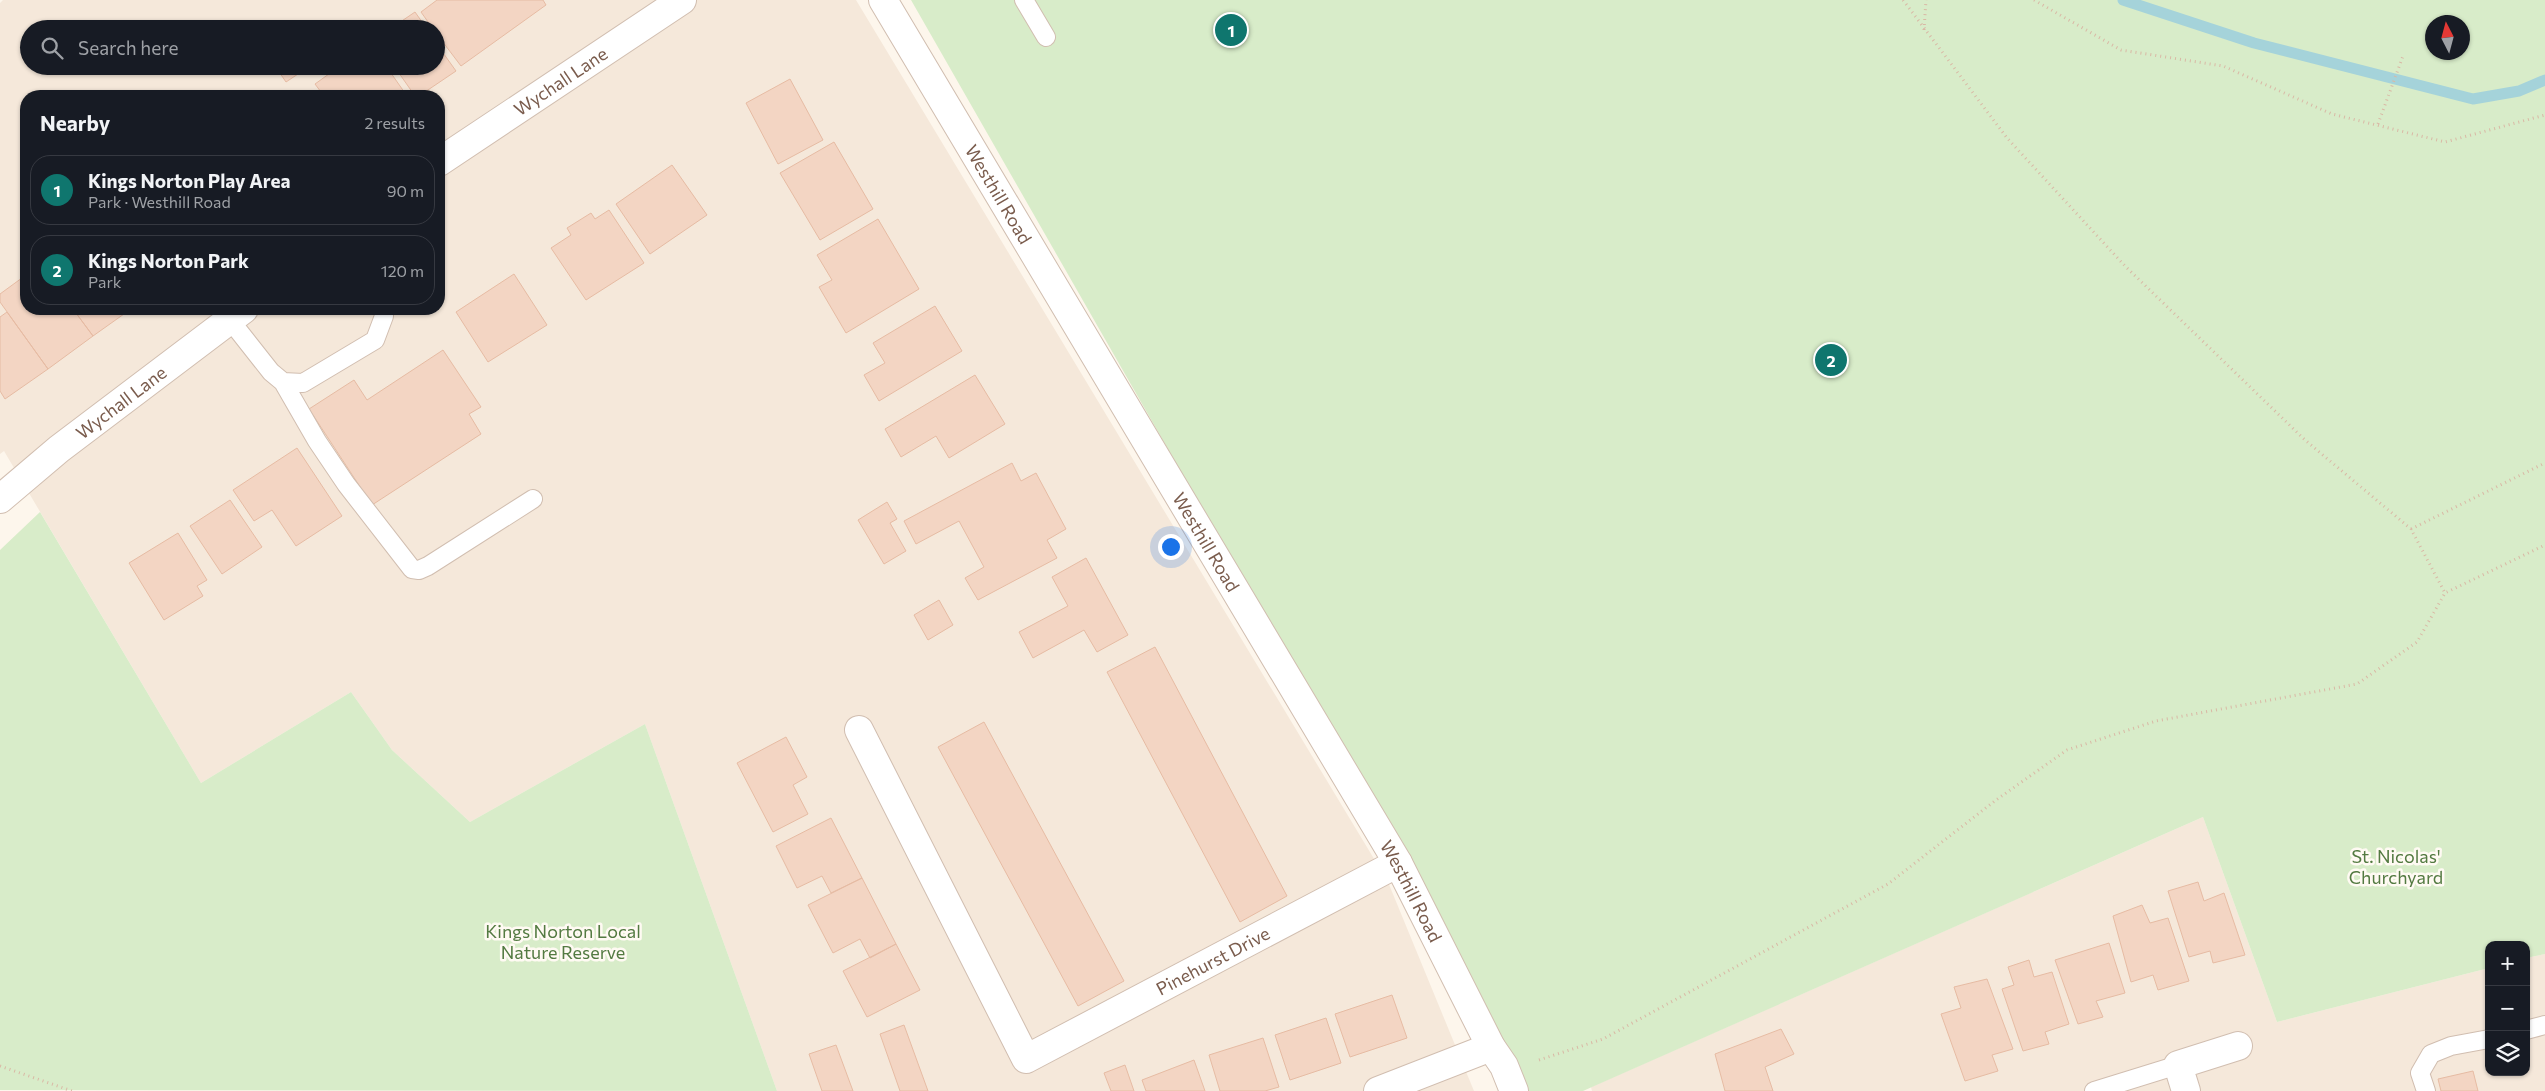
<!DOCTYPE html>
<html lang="en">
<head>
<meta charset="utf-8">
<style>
  :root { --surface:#171b24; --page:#20242c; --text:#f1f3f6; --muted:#9ea1a6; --line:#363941; --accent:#0f766e }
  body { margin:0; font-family:Commissioner,sans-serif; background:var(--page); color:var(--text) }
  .controls { position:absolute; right:15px; bottom:15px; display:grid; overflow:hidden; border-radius:10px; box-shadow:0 1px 4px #0004 }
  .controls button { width:45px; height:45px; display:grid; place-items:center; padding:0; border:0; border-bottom:1px solid var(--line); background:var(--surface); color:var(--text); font:25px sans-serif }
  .compass { position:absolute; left:2425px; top:15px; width:45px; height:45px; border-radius:50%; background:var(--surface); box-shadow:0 1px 4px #0004; rotate:354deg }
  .you { position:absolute; left:1170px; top:546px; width:18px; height:18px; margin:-12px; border:4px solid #fff; border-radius:50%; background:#1a73e8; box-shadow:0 0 0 8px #1a73e833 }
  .badge { display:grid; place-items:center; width:32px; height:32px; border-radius:50%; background:var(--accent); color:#fff; font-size:16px; font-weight:700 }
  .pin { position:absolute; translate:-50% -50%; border:2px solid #fff; box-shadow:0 1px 5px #0006 }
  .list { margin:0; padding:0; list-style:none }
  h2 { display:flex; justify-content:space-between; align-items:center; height:65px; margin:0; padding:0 20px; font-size:21px }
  h2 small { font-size:16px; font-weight:400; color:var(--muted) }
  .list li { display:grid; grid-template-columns:32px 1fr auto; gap:15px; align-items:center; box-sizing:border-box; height:70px; margin:0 10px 10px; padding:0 10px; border:1px solid var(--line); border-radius:20px }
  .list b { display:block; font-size:19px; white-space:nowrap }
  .list p { margin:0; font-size:16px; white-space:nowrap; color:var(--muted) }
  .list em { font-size:16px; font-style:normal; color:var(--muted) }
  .icon { flex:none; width:28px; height:28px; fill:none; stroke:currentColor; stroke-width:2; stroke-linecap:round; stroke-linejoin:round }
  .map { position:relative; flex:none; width:2545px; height:1091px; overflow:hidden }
  .search { position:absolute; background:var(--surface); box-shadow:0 1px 4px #0004; left:20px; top:20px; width:425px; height:55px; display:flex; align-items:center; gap:12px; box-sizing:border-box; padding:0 18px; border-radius:28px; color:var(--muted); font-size:19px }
  .panel { position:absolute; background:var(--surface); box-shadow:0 1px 4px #0004; left:20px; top:90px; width:425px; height:225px; border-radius:20px }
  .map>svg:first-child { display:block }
  .residential { fill:#f5e8da; fill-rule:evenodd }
  .green { fill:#d8ecc9; fill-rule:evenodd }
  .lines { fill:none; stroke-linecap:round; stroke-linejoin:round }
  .stream { stroke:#a5d3da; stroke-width:11 }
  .building { fill:#f3d5c3; stroke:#e6bba3 }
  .service-casing { stroke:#d1beb0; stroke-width:20 }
  .minor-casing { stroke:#d1beb0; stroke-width:30 }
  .tertiary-casing { stroke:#d1beb0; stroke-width:30 }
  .path { stroke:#d9b8a5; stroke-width:3; stroke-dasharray:1 4; stroke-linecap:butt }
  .service { stroke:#fff; stroke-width:18 }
  .minor { stroke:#fff; stroke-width:28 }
  .tertiary { stroke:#fff; stroke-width:28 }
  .labels { text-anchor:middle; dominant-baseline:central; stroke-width:5; stroke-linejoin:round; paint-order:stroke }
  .street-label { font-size:18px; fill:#7a5c4d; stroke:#fffaf3 }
  .park-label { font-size:18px; fill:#537a41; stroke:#fffaf3 }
</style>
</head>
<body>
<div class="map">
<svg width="2545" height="1091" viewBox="0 0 2545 1091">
  <rect width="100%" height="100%" fill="#fdf6ec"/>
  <path class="residential" d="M3,0H856L1388,882L1474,1091H777L645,724L470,822L392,750L351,692L201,783L4,451L0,454V3ZM29,29H436V66H29ZM26,96H439V309H26Z
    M2203,817L2277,1022L2489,968V1072H2526V958L2545,954V1091H1592L1591,1087Z"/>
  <path class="green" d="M911,0H2545V954L2526,958V945H2489V968L2277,1022L2203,817L1583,1091H1514L1403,860ZM2432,22H2462V52H2432Z
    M40,512L201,783L351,692L392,750L470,822L645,724L777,1091L0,1090V550Z"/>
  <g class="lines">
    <path class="stream" d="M2123,0L2254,43L2473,99L2519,91L2545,80"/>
  </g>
  <path class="building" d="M437,0H543L546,5L461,66L436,33V29H433L421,12Z
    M415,12L427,29H390Z
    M436,43L456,71L419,96H415L394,66H436Z
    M275,66H298L301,72L286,82Z
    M340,66H386L407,96H324L315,84Z
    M790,79L823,140L778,164L746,103Z
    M834,142L873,209L820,240L780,173Z
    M672,165L707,215L650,254L616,204Z
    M609,210L644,263L586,300L551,248L571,235L567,228L591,213L595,219Z
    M878,219L919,289L846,333L819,287L832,280L817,255Z
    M514,274L547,325L488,362L456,312Z
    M26,275V309H73L93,336L48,369L0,302V294Z
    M935,306L962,351L879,401L864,375L885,363L873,343Z
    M73,309H131L93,336Z
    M7,312L48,369L5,399L0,391V317Z
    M443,350L481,407L469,414L481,434L372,505L309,409L354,380L367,400Z
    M975,375L1005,424L949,458L936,436L901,457L885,429Z
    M297,448L342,516L296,546L272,510L254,521L233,490Z
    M1012,463L1021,481L1036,473L1066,529L1047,540L1057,558L978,600L965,578L984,567L959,521L916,544L904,521Z
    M230,500L262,547L222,574L190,526Z
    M887,502L897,519L890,523L906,551L884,564L858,520Z
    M178,533L207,580L197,586L203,596L164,620L129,563Z
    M1086,558L1128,635L1097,652L1084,630L1033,658L1019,632L1068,606L1052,577Z
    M939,600L953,625L928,640L914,615Z
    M1155,647L1287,896L1240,922L1107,672Z
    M984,722L1124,981L1078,1006L938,747Z
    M786,737L807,777L793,785L808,814L773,832L737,763Z
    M831,818L862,878L831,893L822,876L797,888L776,846Z
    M862,878L896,944L870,958L860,939L833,953L808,905Z
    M2198,882L2204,901L2224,893L2245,955L2213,963L2210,951L2189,957L2168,891Z
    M2142,905L2150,923L2168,918L2189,981L2158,990L2153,975L2131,982L2113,916Z
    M2109,943L2125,993L2096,1001L2103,1017L2078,1024L2055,960Z
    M896,944L920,990L867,1017L843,971Z
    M2029,960L2034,977L2052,972L2069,1024L2045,1032L2049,1044L2023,1051L2002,989L2014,985L2008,967Z
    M1987,979L2013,1049L1992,1055L1998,1071L1965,1081L1941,1014L1961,1008L1954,987Z
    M1392,995L1407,1038L1350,1057L1335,1014Z
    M1326,1018L1341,1063L1290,1080L1275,1035Z
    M904,1025L928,1091H900L880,1034Z
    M1781,1029L1794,1054L1765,1067L1773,1091H1725L1715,1054Z
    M1263,1038L1279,1087L1265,1091H1220L1209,1055Z
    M836,1045L853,1091H822L809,1054Z
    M1194,1060L1205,1091H1146L1142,1080Z
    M1125,1065L1134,1091H1111L1104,1073Z
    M2473,1071L2478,1091H2441L2438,1079Z"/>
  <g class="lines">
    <g class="service-casing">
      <path id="service" d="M1024,0L1046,37
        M230,320L271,372L283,382L303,383L375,340L384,316L383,309
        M283,382L317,441L346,484L412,569L419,570L428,566L533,499
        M2526,1030L2545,1025
        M2094,1091L2178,1065
        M2426,1091L2420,1073L2431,1054L2451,1046L2489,1039"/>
    </g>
    <g class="minor-casing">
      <g id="minor">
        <path id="s1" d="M883,0L1398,863L1491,1047L1504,1066L1514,1091"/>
        <path id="s2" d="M859,730L1026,1059L1398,863"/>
        <path d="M1378,1091L1491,1047"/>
        <path d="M2186,1091L2178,1065L2238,1046"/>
      </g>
    </g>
    <g class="tertiary-casing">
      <g id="tertiary">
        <path id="s3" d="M439,162L682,0"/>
        <path id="s4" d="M0,499L59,449L244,309"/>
      </g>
    </g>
    <path class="path" d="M1903,0L2007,138L2125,266L2305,440L2411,529L2445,593
      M2034,0L2121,50L2223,66L2332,114L2445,142L2545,115
      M1924,30L1926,0
      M2378,124L2403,56
      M2411,529L2545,463
      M1539,1060L1603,1039L1888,884L1996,800L2067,750L2156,721L2357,684L2417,642L2445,593L2545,545
      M0,1066L72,1091"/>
    <use href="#service" class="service"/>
    <use href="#minor" class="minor"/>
    <use href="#tertiary" class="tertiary"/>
  </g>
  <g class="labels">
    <g class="street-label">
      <text stroke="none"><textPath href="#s3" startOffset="146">Wychall Lane</textPath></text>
      <text stroke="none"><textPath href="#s1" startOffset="226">Westhill Road</textPath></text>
      <text stroke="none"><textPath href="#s4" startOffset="155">Wychall Lane</textPath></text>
      <text stroke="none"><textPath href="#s1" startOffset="631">Westhill Road</textPath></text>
      <text stroke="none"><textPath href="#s1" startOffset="1036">Westhill Road</textPath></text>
      <text stroke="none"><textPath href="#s2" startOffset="580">Pinehurst Drive</textPath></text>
    </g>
    <g class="park-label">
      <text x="2396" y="856">St. Nicolas'<tspan x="2396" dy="21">Churchyard</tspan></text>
      <text x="563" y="931">Kings Norton Local<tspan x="563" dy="21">Nature Reserve</tspan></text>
    </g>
  </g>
</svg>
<div class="controls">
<button>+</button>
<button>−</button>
<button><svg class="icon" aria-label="layers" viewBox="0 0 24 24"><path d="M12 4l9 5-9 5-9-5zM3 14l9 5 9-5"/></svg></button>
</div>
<svg class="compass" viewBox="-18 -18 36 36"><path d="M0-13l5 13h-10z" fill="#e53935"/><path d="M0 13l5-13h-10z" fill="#9ea1a6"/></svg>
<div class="you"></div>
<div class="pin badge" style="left:1231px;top:30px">1</div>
<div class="pin badge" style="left:1831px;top:360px">2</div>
<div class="search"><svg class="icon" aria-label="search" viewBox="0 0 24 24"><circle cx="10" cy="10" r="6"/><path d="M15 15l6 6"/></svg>Search here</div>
<section class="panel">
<h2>Nearby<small>2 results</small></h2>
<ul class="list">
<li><span class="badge">1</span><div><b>Kings Norton Play Area</b><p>Park · Westhill Road</p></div><em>90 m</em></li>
<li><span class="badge">2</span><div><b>Kings Norton Park</b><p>Park</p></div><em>120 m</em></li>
</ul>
</section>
</div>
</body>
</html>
